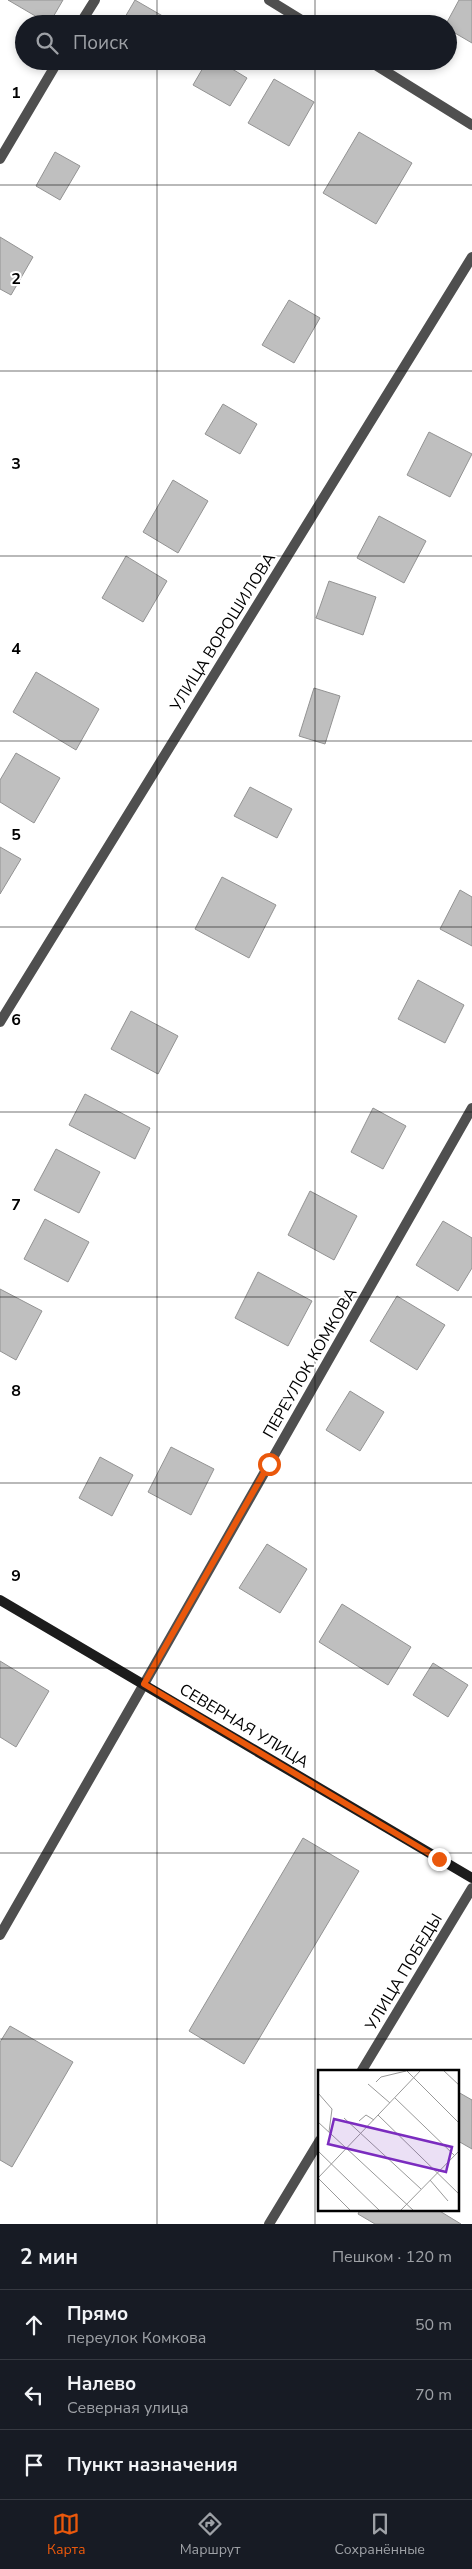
<!DOCTYPE html>
<html lang="ru">
<head>
<meta charset="utf-8">
<style>
  :root { --surface:#171b24; --page:#20242c; --text:#f1f3f6; --muted:#9ea1a6; --line:#363941; --accent:#ea580c }
  body { margin:0; font-family:"Nunito Sans",sans-serif; background:var(--page); color:var(--text) }
  .stop { position:absolute; width:15px; height:15px; margin:-11px; border:4px solid #ea580c; border-radius:50%; background:#fff }
  .stop.end { background:#ea580c; border-color:#fff; box-shadow:0 1px 5px #0008 }
  .list { margin:0; padding:0; list-style:none }
  h2 { display:flex; justify-content:space-between; align-items:center; height:65px; margin:0; padding:0 20px; font-size:21px }
  h2 small { font-size:16px; font-weight:400; color:var(--muted) }
  .list li { display:grid; grid-template-columns:32px 1fr auto; gap:15px; align-items:center; box-sizing:border-box; height:70px; padding:0 20px; border-top:1px solid var(--line) }
  .list b { display:block; font-size:19px; white-space:nowrap }
  .list p { margin:0; font-size:16px; white-space:nowrap; color:var(--muted) }
  .list em { font-size:16px; font-style:normal; color:var(--muted) }
  .icon { flex:none; width:28px; height:28px; fill:none; stroke:currentColor; stroke-width:2; stroke-linecap:round; stroke-linejoin:round }
  .map { position:relative; flex:none; width:472px; height:2224px; overflow:hidden }
  .search { position:absolute; background:var(--surface); box-shadow:0 2px 8px #0003; left:15px; right:15px; top:15px; height:55px; display:flex; align-items:center; gap:12px; box-sizing:border-box; padding:0 18px; border-radius:28px; color:var(--muted); font-size:19px }
  .sheet { height:275px; background:var(--surface) }
  nav { display:flex; justify-content:space-around; align-items:center; box-sizing:border-box; height:70px; border-top:1px solid var(--line); background:var(--surface); font-size:14px; color:var(--muted) }
  nav a { display:grid; justify-items:center; gap:2px }
  nav .on { color:var(--accent) }
  .map>svg:first-child { display:block }
  .building { fill:#bfbfbf; stroke:#939393 }
  .lines { fill:none; stroke-linecap:round; stroke-linejoin:round }
  .lane { stroke:#4f4f4f; stroke-width:10 }
  .street { stroke:#4f4f4f; stroke-width:10 }
  .secondary { stroke:#1c1c1c; stroke-width:10 }
  .route { stroke:#ea580c; stroke-width:6 }
  .grid { fill:none; stroke:#000; stroke-width:1; stroke-opacity:0.55 }
  .labels { text-anchor:middle; dominant-baseline:central; stroke-width:4; stroke-linejoin:round; paint-order:stroke }
  .street-label { font-size:16px; fill:#000; stroke:#fff }
  .inset-road { fill:none; stroke:#999; stroke-width:1 }
  .view { fill:#7b2cbf; fill-opacity:0.15; stroke:#7b2cbf; stroke-width:2.5 }
  .inset-edge { fill:none; stroke:#000; stroke-width:2.5 }
  .grid-label { font-size:16px; text-anchor:middle; font-weight:bold; fill:#000; stroke:#fff; stroke-width:4; stroke-linejoin:round; paint-order:stroke }
</style>
</head>
<body>
<div class="map">
<svg width="472" height="2224" viewBox="0 0 472 2224">
  <rect width="100%" height="100%" fill="#fff"/>
  <path class="building" d="M8,0H63L49,24Z
    M135,0L173,22L172,24H121Z
    M459,0H472V43L448,29V24H446Z
    M207,61H219L247,78L230,106L193,85Z
    M274,79L314,102L289,146L248,123Z
    M359,132L412,163L376,224L323,193Z
    M55,152L80,166L60,200L36,186Z
    M0,237L33,257L11,295L0,289Z
    M289,300L320,318L294,363L262,345Z
    M223,404L257,424L240,454L205,434Z
    M429,432L472,454L450,497L407,475Z
    M173,480L208,501L178,553L143,532Z
    M379,516L426,541L404,583L357,558Z
    M126,556L167,581L143,622L102,598Z
    M329,581L376,597L363,635L316,618Z
    M36,672L99,709L76,750L13,712Z
    M314,688L340,696L325,744L299,736Z
    M16,753L60,778L34,823L0,802V780Z
    M250,787L292,809L277,838L234,816Z
    M0,847L21,859L0,894Z
    M222,877L276,905L249,958L195,929Z
    M460,890L472,897V946L440,929Z
    M418,980L464,1005L445,1043L398,1019Z
    M131,1011L178,1036L158,1074L111,1049Z
    M85,1094L150,1128L135,1159L69,1125Z
    M373,1108L406,1126L383,1169L351,1152Z
    M56,1149L100,1172L79,1213L34,1190Z
    M310,1191L357,1216L334,1260L288,1235Z
    M45,1219L89,1242L68,1282L24,1259Z
    M443,1221L472,1238V1268L458,1291L416,1265Z
    M258,1272L312,1301L288,1346L235,1318Z
    M0,1289L42,1311L16,1360L0,1351Z
    M397,1296L445,1325L417,1370L370,1341Z
    M350,1391L384,1412L360,1451L326,1430Z
    M171,1447L214,1469L191,1515L148,1492Z
    M100,1457L133,1475L112,1516L79,1498Z
    M267,1544L307,1569L280,1613L239,1588Z
    M342,1604L411,1647L388,1685L319,1642Z
    M0,1661L49,1691L16,1747L0,1737Z
    M433,1663L468,1685L448,1717L413,1695Z
    M303,1838L359,1871L244,2064L189,2031Z
    M10,2026L73,2062L12,2167L0,2160V2042Z
    M458,2092L472,2100V2149L458,2141Z
    M360,2210H438L461,2224H375L358,2214Z"/>
  <g class="lines">
    <path class="lane" d="M0,1935L144,1684"/>
    <path class="street" d="M269,0L308,24
      M80,24L95,0
      M369,61L472,125
      M0,159L58,61
      M0,1022L472,257
      M144,1684L472,1108
      M361,2072L472,1888
      M269,2224L320,2140"/>
    <path class="secondary" d="M0,1600L472,1878"/>
  </g>
  <g class="lines">
    <path class="route" d="M269,1464L144,1684L439,1859"/>
  </g>
  <path class="grid" d="M157,0V24M315,0V24M157,61V2224M315,61V2224M0,185H472M0,371H472M0,556H472M0,741H472M0,927H472M0,1112H472M0,1297H472M0,1483H472M0,1668H472M0,1853H472M0,2039H472"/>
  <g class="labels">
    <g class="street-label">
      <text transform="translate(223 632) rotate(-58)">УЛИЦА ВОРОШИЛОВА</text>
      <text transform="translate(310 1363) rotate(-60)">ПЕРЕУЛОК КОМКОВА</text>
      <text transform="translate(244 1726) rotate(31)">СЕВЕРНАЯ УЛИЦА</text>
      <text transform="translate(404 1972) rotate(-59)">УЛИЦА ПОБЕДЫ</text>
    </g>
  </g>
  <g transform="translate(318 2070)">
    <rect width="141" height="141" fill="#fff"/>
    <path class="inset-road" d="M88,0L142,54M125,0L142,16M58,12L63,7L88,1M50,14L72,33M0,23L14,39L11,62M77,28L136,85M60,45L142,125M26,48L103,119M41,51L48,45L56,50M0,52L96,141M0,81L62,141M112,110L130,131M33,141L0,108L103,0M82,141L142,80"/>
    <path class="view" d="M16,49L134,77L128,102L10,74Z"/>
    <rect width="141" height="141" class="inset-edge"/>
  </g>
  <g class="grid-label">
    <text x="16" y="98">1</text>
    <text x="16" y="284">2</text>
    <text x="16" y="469">3</text>
    <text x="16" y="654">4</text>
    <text x="16" y="840">5</text>
    <text x="16" y="1025">6</text>
    <text x="16" y="1210">7</text>
    <text x="16" y="1396">8</text>
    <text x="16" y="1581">9</text>
  </g>
</svg>
<div class="stop" style="left:269px;top:1464px"></div>
<div class="stop end" style="left:439px;top:1859px"></div>
<div class="search"><svg class="icon" aria-label="search" viewBox="0 0 24 24"><circle cx="10" cy="10" r="6"/><path d="M15 15l6 6"/></svg>Поиск</div>
</div>
<section class="sheet">
<h2>2 мин<small>Пешком · 120 m</small></h2>
<ul class="list">
<li><svg class="icon" aria-label="ahead" viewBox="0 0 24 24"><path d="M12 20V5M6 11l6-6 6 6"/></svg><div><b>Прямо</b><p>переулок Комкова</p></div><em>50 m</em></li>
<li><svg class="icon" aria-label="left" viewBox="0 0 24 24"><path d="M17 20v-9H6M10 6l-5 5 5 5"/></svg><div><b>Налево</b><p>Северная улица</p></div><em>70 m</em></li>
<li><svg class="icon" aria-label="arrive" viewBox="0 0 24 24"><path d="M6 21V4h12l-3 4 3 4H6"/></svg><div><b>Пункт назначения</b></div></li>
</ul>
</section>
<nav>
<a class="on"><svg class="icon" aria-label="map" viewBox="0 0 24 24"><path d="M3 6l6-2 6 2 6-2v14l-6 2-6-2-6 2zM9 4v14M15 6v14"/></svg>Карта</a>
<a><svg class="icon" aria-label="directions" viewBox="0 0 24 24"><path d="M12 3l9 9-9 9-9-9zM9 14v-3h6M13 9l2 2-2 2"/></svg>Маршрут</a>
<a><svg class="icon" aria-label="saved" viewBox="0 0 24 24"><path d="M7 4h10v16l-5-4-5 4z"/></svg>Сохранённые</a>
</nav>
</body>
</html>
